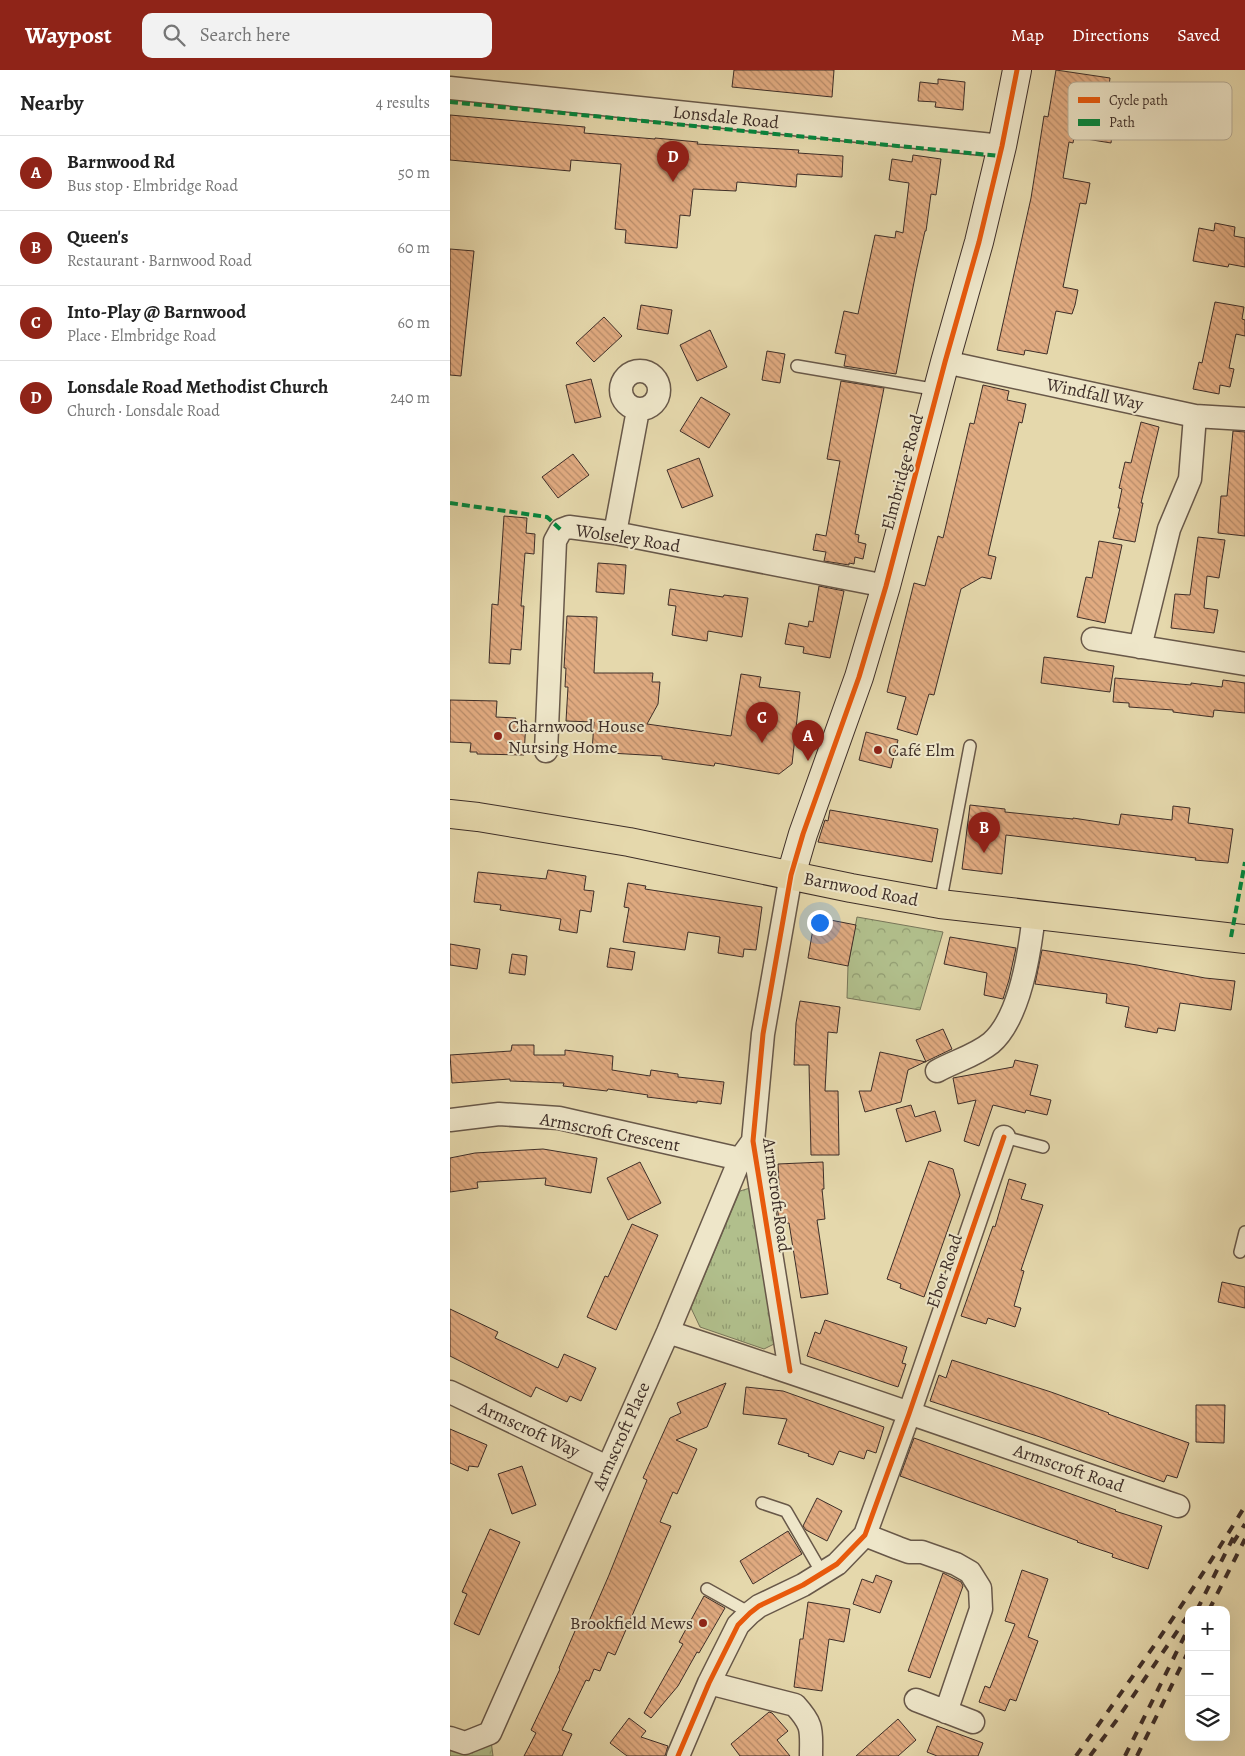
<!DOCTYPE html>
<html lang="en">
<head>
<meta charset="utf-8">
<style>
  :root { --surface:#fff; --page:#f2f2f2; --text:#222; --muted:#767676; --line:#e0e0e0; --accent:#8f2418 }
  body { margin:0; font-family:Alegreya,serif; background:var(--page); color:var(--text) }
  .controls { position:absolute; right:15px; bottom:15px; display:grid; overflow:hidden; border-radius:10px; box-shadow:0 5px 20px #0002 }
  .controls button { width:45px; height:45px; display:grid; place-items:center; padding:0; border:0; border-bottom:1px solid var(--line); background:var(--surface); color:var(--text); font:25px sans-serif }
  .you { position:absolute; left:369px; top:852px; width:18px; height:18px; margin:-12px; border:4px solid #fff; border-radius:50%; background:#1a73e8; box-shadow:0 0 0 8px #1a73e833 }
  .badge { display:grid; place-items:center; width:32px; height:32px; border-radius:50%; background:var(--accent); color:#fff; font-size:16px; font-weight:700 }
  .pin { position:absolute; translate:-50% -41px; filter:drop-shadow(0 1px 2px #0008) }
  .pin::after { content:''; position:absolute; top:26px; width:18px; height:15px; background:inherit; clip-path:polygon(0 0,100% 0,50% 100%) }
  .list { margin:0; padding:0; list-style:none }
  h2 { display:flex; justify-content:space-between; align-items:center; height:65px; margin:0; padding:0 20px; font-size:21px }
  h2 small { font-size:16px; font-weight:400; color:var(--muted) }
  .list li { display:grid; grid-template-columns:32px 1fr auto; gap:15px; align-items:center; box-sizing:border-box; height:75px; padding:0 20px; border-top:1px solid var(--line) }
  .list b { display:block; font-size:19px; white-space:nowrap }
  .list p { margin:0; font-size:16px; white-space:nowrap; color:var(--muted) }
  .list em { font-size:16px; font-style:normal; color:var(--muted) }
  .icon { flex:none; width:28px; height:28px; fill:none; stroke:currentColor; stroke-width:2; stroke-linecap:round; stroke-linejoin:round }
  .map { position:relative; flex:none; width:795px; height:1686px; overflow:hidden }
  header { display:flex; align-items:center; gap:30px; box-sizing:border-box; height:70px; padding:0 25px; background:var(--accent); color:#fff }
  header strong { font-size:24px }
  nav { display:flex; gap:28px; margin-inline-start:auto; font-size:18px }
  .search { width:350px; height:45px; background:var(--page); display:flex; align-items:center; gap:12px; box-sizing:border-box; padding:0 18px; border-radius:10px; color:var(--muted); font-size:19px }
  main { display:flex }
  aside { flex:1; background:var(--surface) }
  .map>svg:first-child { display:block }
  .grass { fill:url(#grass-tufts); stroke:#78765a }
  .park { fill:url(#park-crowns); stroke:#78765a }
  .building { fill:url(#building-back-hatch); stroke:#3e2e28 }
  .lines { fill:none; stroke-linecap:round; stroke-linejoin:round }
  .lane-casing { stroke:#685849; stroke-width:14 }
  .street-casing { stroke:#685849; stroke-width:25 }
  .secondary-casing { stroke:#3e2e28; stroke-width:30 }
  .primary-casing { stroke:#3e2e28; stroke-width:30 }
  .lane { stroke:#eee6c9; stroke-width:11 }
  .street { stroke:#eee6c9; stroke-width:22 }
  .secondary { stroke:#eee6c9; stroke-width:28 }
  .primary { stroke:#e5d8ac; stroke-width:28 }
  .rail { stroke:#3e2e28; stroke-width:4; stroke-dasharray:9 9; stroke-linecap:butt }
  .quiet { stroke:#00873e; stroke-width:4; stroke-dasharray:8 4; stroke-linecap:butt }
  .cycleway-casing { stroke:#eee6c9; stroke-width:8 }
  .cycleway { stroke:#e8590c; stroke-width:5 }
  .poi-dot { fill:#8f2418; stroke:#eee6c9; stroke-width:2 }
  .labels { text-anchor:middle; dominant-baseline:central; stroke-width:4; stroke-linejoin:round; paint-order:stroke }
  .street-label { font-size:18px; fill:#3e2e28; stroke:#eee6c9 }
  .poi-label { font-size:18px; fill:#3e2e28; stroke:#eee6c9; text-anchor:start }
  .key { fill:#eee6c9; stroke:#b9af99; stroke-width:1 }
  .key-label { font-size:14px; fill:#3e2e28 }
</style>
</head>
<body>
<header>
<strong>Waypost</strong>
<div class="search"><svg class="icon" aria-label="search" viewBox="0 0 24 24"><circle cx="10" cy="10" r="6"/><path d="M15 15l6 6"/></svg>Search here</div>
<nav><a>Map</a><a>Directions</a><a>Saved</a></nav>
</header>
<main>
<aside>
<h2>Nearby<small>4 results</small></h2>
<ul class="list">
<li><span class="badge">A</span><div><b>Barnwood Rd</b><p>Bus stop · Elmbridge Road</p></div><em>50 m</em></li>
<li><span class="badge">B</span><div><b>Queen's</b><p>Restaurant · Barnwood Road</p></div><em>60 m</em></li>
<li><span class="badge">C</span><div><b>Into-Play @ Barnwood</b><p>Place · Elmbridge Road</p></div><em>60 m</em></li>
<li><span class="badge">D</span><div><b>Lonsdale Road Methodist Church</b><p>Church · Lonsdale Road</p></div><em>240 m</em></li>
</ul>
</aside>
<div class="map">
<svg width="795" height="1686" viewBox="0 0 795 1686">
  <defs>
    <pattern id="grass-tufts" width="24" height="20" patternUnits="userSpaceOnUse" patternTransform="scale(1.25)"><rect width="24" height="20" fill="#b1bf8c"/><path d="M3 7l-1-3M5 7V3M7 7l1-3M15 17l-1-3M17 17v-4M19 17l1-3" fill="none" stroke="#919c72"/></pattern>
    <pattern id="park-crowns" width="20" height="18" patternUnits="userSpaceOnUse" patternTransform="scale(1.25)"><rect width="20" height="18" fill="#b1bf8c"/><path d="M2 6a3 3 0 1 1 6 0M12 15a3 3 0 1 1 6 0" fill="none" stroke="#919c72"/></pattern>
    <pattern id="building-back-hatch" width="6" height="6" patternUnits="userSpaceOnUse" patternTransform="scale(1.25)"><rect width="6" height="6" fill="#e1ab81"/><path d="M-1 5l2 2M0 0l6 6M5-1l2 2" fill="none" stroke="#b88c6a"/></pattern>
  </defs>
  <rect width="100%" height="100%" fill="#e5d8ac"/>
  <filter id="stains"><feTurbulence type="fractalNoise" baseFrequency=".004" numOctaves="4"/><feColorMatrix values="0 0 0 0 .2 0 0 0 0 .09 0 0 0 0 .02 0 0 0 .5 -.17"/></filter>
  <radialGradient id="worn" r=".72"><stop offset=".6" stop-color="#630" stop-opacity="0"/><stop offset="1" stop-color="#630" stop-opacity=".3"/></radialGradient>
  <path class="grass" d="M300,1118L324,1274L314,1279L250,1257L241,1238L290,1121Z"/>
  <path class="park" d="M407,847L493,862L470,940L397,928L398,896Z
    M40,1663L43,1686H0V1668Z"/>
  <path class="building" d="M284,0H384L382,27L282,17Z
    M606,0L660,8L654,55L663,57L661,73L624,67L623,73L619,72L613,108L640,113L636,134L630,133L613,217L628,220L625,235L622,244L606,241L597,284L575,280L574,285L547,280L581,128L594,46L598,47Z
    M488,9L515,12L513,40L485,37L486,32L468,31L470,12L488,14Z
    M0,45L135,57L134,63L205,69V68L248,72L247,74L349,80L348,83L393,86L392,107L347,104L346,117L287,112L286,121L243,119L240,146L230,145L227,178L175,173L176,160L165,159L171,94L121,90L120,101L0,90Z
    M463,85L491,89L486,125L481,124L476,161H475L466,202L446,304L394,296L396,285L385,283L394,241L408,244L425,165L445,168L446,161L453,163L459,113L439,110L442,89L462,92Z
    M765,153L785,157L784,166L795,168V197L779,194L778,197L743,191L749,158L764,161Z
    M0,179L24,181L11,306L0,305Z
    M765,232L794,237L792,249L795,250V266L786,264L779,298L784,299L780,317L770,315L769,324L743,319L749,292L752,293Z
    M191,235L222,240L218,264L187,259Z
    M154,247L172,266L144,292L126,273Z
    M260,260L277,297L247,311L230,275Z
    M317,281L335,284L330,313L312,310Z
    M141,309L151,347L125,353L116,315Z
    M391,311L434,318L405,464L409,465L408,472L416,474L413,489L405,487L404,494L399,493V495L374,491L376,482L363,480L366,464L376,466L390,391L377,389Z
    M533,315L559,321L557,330L576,334L572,353L569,352L538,485L546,487L541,509L532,507L511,519L484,625L479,624L467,665L447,659L456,627L437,622L464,513L475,516L488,466L493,468L520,353L524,354Z
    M251,327L280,344L259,378L230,361Z
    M691,352L709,357L691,433H693L685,472L663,468L670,438H668L672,419L669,418L675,392L681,393Z
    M783,361L795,362V466L768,463L771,426H777Z
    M123,384L139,405L108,428L92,407Z
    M249,388L263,426L232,438L217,400Z
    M54,446L77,448L76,463L85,464L84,484L75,483L71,536H74L71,580L61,579L60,594L39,593L42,534L48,535Z
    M748,467L775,470L769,508L757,506L754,538L768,540L764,563L721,558L725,524L740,525Z
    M649,471L672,475L655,553L627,547L636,507L642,508Z
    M148,493L176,495L174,524L146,522Z
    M369,516L394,521L380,588L353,583L354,577L335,574L339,553L358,557L359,551L363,552Z
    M220,519L273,527L274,525L298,528L292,567L258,561L257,571L222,565L226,536L218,535Z
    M117,546L147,547L144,603H203L202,612H210L208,634L197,654L281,666L291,604L311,607L309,617L350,622L342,694L329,704L265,693L264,696L212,689V686L142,682L144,652L116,651L118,617H115L116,598H114Z
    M594,587L664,596L660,622L591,613Z
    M665,608L741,615V613L772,617L773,610L795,613V643L764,640L763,647L723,642V640L679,637V633L663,632Z
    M0,630L47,631L46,647L66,648L65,650L76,651L74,685L27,684V682H20L21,673L0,672Z
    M416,662L448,670L441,698L409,690Z
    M520,735L555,739V742L623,749V748L669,755L671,744L722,750L723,736L740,738L738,753L783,759L778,793L745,790L746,788L556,765L552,804L512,799Z
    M380,740L488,759L482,792L368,772L375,750L378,751Z
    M98,800L136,806L134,820L144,821L141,842L130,840L127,863L109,860L111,849L50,840L51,835L24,832L28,802L96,809Z
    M178,813L196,816L195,819L312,837L306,880L294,879L293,887L268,883L270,867L238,862L235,880L173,872L179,838L174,837Z
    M365,847L406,855L398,896L358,888Z
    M500,867L566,878L559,910L553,929L534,925L537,903L494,894Z
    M0,874L30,879L27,899L0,895Z
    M160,878L185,882L182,900L157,897Z
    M592,880L687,895L755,908L785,911L781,940L730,933L725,961L708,958L707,963L675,957L679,937L656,933L657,924L585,914Z
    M62,884L77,886L75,905L59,903Z
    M350,931L390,937L387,963L378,962L375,1021H388L389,1085H361L359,995H344L346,953Z
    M493,959L502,979L458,1000L451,1032L415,1042L409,1021H421L430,982L476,992L466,970Z
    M62,975H84V985H115V980L163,986L162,1000L200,1006L201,1000L228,1004V1007L274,1012L271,1034L247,1031V1033L197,1027L198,1025L158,1019L157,1021L113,1016L114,1013L60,1011V1009L2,1013L0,985L61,981Z
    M565,990L588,995L580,1025L601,1030L597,1045L576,1040L575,1043L543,1035L529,1076L514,1071L526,1030L508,1034L503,1008L563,997Z
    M461,1035L465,1047L485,1041L491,1061L456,1072L446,1039Z
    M93,1079L147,1088L141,1123L95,1115L96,1108L27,1112L28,1118L0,1122V1088L25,1083Z
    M479,1091L503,1099L510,1125L474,1227L450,1218L451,1214L437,1209Z
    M190,1092L211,1133L178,1150L157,1108Z
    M373,1092L374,1119H372L375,1149L367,1150L378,1224L351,1228L339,1153L330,1154L326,1132L330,1131L328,1094Z
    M559,1109L576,1114L571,1129L593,1135L571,1200L574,1201L564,1236L571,1238L565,1257L538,1248L536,1254L511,1246L543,1156L545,1157Z
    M182,1154L208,1165L166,1260L137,1247L155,1206L158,1207Z
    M772,1212L795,1217V1238L768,1232Z
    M0,1239L48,1262L45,1268L108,1298L114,1284L146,1298L131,1331L120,1326L117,1332L86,1317L81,1327L0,1286Z
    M375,1250L457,1277L452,1293L456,1294L448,1317L357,1286L365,1262L370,1264Z
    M502,1290L601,1322L659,1343L658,1344L739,1373L727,1408L717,1405L714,1412L590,1367L480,1331L489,1305L496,1308Z
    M276,1313L257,1357L226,1370L247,1379L227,1424L223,1422L210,1452L221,1456L165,1585L158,1582L150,1601L144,1599L139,1611L136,1610L112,1660L122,1664L112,1686H74L86,1663L81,1660L110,1599L109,1598L128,1554L136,1558L159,1505L197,1410L193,1408L220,1348L231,1343L227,1333Z
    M296,1317L333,1321L434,1357L426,1383L417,1380L414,1389L389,1381L383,1395L358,1386L359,1384L328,1374L337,1349L293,1344Z
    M746,1335H775L774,1373L746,1372Z
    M0,1359L37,1375L28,1397L19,1396L18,1401L0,1393Z
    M464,1368L666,1440L665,1441L712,1456L698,1499L662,1487L663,1484L627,1472L628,1471L450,1406Z
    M72,1396L86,1435L62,1444L48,1404Z
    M367,1428L392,1441L377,1471L356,1460L353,1456Z
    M40,1459L70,1472L29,1565L4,1554L17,1524L12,1522Z
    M338,1461L352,1484L303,1514L290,1491Z
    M572,1500L598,1509L578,1567L588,1571L566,1631L560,1629L555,1641L529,1632L535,1616L540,1618L565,1554L555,1551Z
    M493,1503L511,1512L513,1516L480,1608L458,1601Z
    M426,1505L442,1511L430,1543L403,1534L412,1509L423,1513Z
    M254,1526L275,1538L249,1583L247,1582L228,1616L201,1648L194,1643L233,1574L229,1572Z
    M358,1532L400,1539L394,1572L379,1569L372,1621L344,1617L350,1569H353Z
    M319,1642L322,1643L338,1661L327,1670L340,1686H290L281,1674Z
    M179,1648L196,1661L191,1667L218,1676L215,1686H177L160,1673Z
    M448,1649L466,1670L448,1686H406Z
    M487,1656L533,1673L528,1686H487L477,1682Z"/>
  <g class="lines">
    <g class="lane-casing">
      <path id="lane" d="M347,296L488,320
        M490,834L520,676
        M554,1067L593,1077
        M790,1182L795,1162
        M312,1433L336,1441L372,1503
        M257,1519L300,1543"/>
    </g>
    <g class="street-casing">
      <path id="street" d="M0,18L552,76
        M495,292L745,346L795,349
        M171 320a19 19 0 1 1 38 0a19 19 0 1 1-38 0Z
        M165,463L188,340
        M643,569L795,594
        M690,577L719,459L740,409L745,346
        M96,681L105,471L111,460L119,457L165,463L436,516
        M487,1001C505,991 525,986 541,973C570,948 580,881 584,844
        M0,1050L49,1044L109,1048L290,1089
        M218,1262C389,1317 558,1378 728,1436
        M340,1301L303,1071L313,964L341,805
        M0,1322L157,1397
        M415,1465L448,1478L459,1482H472L506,1494L520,1502L530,1518L531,1539L496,1642
        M259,1613L345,1635C364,1656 361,1660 361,1686
        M466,1630L523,1652
        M0,1668L15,1673L40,1663L218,1262L290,1089L303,1071
        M228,1686L259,1613L288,1555L300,1543L309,1536L353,1515L387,1494L415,1465L459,1344L554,1067"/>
    </g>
    <g class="secondary-casing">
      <path id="secondary" d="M341,805L353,764L409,607L436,516L495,292L529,172L552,76L567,0"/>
    </g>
    <g class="primary-casing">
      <path id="primary" d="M0,744L28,747L179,772L401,818L490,834L795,869"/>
    </g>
    <use href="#lane" class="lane"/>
    <use href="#street" class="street"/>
    <use href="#secondary" class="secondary"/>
    <use href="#primary" class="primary"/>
    <path class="rail" d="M783,1473L795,1454
      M747,1540L784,1466
      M759,1540L795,1469
      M626,1686C685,1604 743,1522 795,1436
      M640,1686L666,1651L739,1544
      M675,1686L739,1557
      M687,1686L739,1580"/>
    <path class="quiet" d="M0,32L550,86
      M0,433L97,447L111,460
      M781,867L795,792"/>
    <g class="cycleway-casing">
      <path id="cycleway" d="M340,1301L303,1071L313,964L341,805L353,764L409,607L436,516L495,292L529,172L552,76L567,0
        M228,1686L259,1613L288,1555L300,1543L309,1536L353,1515L387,1494L415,1465L459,1344L554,1067"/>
    </g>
    <use href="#cycleway" class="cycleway"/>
  </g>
  <g class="poi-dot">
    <circle cx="48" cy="666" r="5"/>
    <circle cx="428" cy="680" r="5"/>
    <circle cx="253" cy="1553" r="5"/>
  </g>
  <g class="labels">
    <g class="street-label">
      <text transform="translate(276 47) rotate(6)">Lonsdale Road</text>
      <text transform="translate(645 324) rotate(12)">Windfall Way</text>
      <text transform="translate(452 402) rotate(-75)">Elmbridge Road</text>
      <text transform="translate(178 468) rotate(9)">Wolseley Road</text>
      <text transform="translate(411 819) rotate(11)">Barnwood Road</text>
      <text transform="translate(160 1062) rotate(11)">Armscroft Crescent</text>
      <text transform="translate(327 1125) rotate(82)">Armscroft Road</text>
      <text transform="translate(494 1201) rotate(-71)">Ebor Road</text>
      <text transform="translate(79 1359) rotate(25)">Armscroft Way</text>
      <text transform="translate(171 1366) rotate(-66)">Armscroft Place</text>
      <text transform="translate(619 1398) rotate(19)">Armscroft Road</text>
    </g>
    <g class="poi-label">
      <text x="58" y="656">Charnwood House<tspan x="58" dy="21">Nursing Home</tspan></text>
      <text x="438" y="680">Café Elm</text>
      <text x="243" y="1553" text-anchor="end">Brookfield Mews</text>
    </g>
  </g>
  <rect x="618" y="12" width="164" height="58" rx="8" class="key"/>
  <rect x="628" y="27" width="22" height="6" fill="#e8590c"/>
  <rect x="628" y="49" width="22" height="7" fill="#00873e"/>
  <g class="key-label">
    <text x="659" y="35">Cycle path</text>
    <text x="659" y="57">Path</text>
  </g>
  <rect width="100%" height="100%" filter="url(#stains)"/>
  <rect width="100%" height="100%" fill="url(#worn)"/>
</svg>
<div class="controls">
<button>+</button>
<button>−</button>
<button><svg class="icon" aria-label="layers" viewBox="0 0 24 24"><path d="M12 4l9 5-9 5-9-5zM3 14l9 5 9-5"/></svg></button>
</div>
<div class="you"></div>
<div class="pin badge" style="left:358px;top:691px">A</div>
<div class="pin badge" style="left:534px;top:783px">B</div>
<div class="pin badge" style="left:312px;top:673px">C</div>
<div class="pin badge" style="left:223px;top:112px">D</div>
</div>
</main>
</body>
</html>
